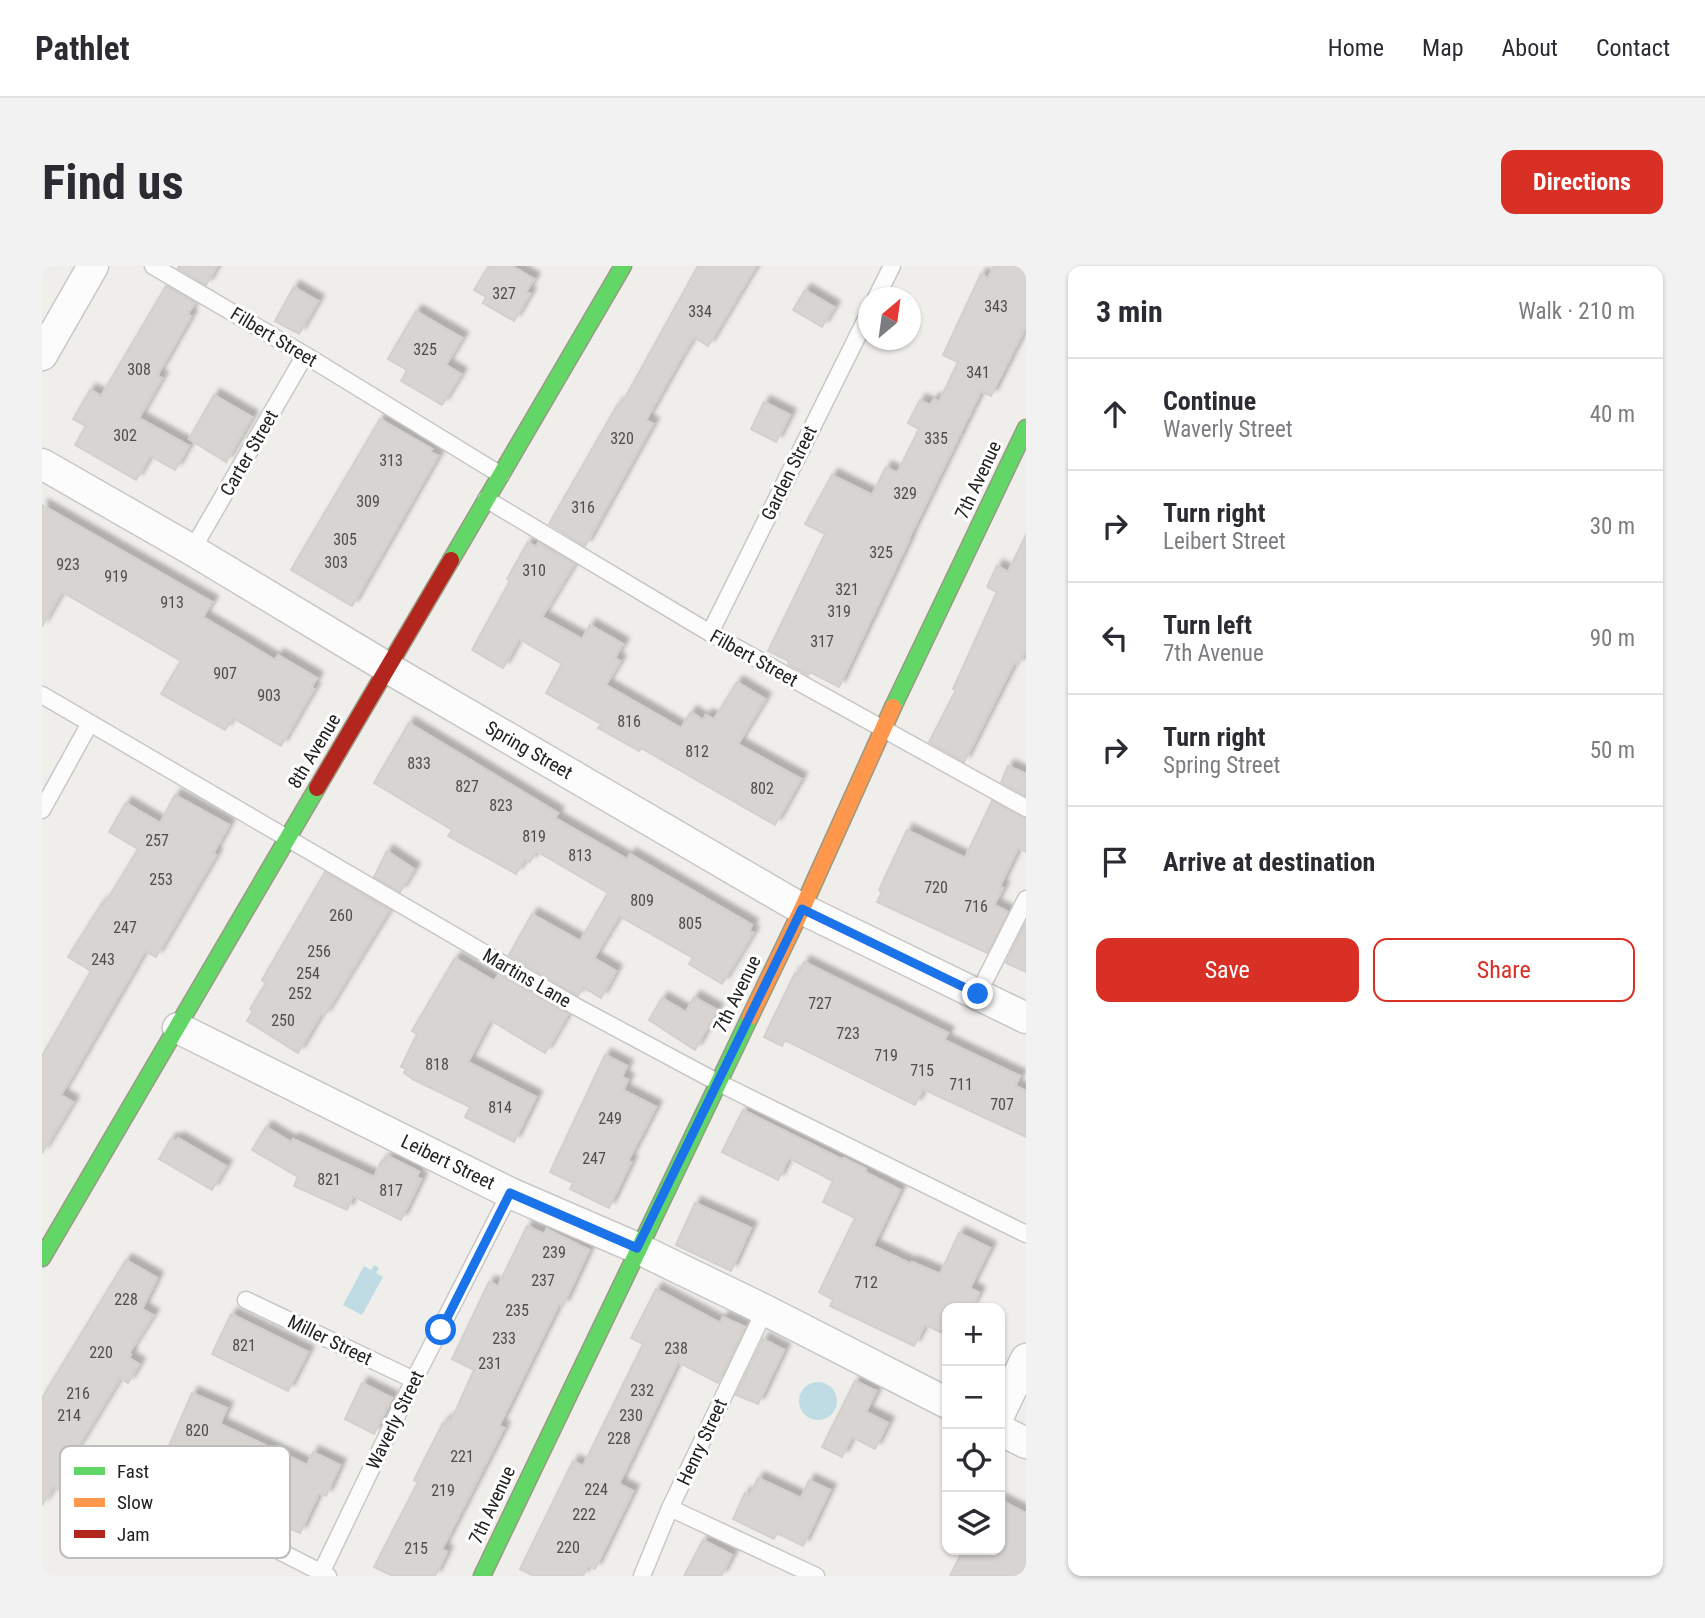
<!DOCTYPE html>
<html lang="en">
<head>
<meta charset="utf-8">
<style>
  :root { --surface:#fff; --page:#f2f2f3; --text:#2b2b33; --muted:#7c7c81; --line:#e1e1e2; --accent:#d93025 }
  body { margin:0; font-family:"Roboto Condensed",sans-serif; background:var(--page); color:var(--text) }
  .controls { position:absolute; right:21px; bottom:21px; display:grid; overflow:hidden; border-radius:14px; box-shadow:0 2px 5px #0004 }
  .controls button { width:63px; height:63px; display:grid; place-items:center; padding:0; border:0; border-bottom:2px solid var(--line); background:var(--surface); color:var(--text); font:35px sans-serif }
  .compass { position:absolute; left:816px; top:21px; width:63px; height:63px; border-radius:50%; background:var(--surface); box-shadow:0 2px 5px #0004; rotate:29deg }
  .stop { position:absolute; width:21px; height:21px; margin:-16px; border:5px solid #1a73e8; border-radius:50%; background:#fff }
  .stop.end { background:#1a73e8; border-color:#fff; box-shadow:0 2px 7px #0008 }
  .list { margin:0; padding:0; list-style:none }
  h2 { display:flex; justify-content:space-between; align-items:center; height:91px; margin:0; padding:0 28px; font-size:30px }
  h2 small { font-size:23px; font-weight:400; color:var(--muted) }
  .list li { display:grid; grid-template-columns:46px 1fr auto; gap:21px; align-items:center; box-sizing:border-box; height:112px; padding:0 28px; border-top:2px solid var(--line) }
  .list b { display:block; font-size:26px; white-space:nowrap }
  .list p { margin:0; font-size:23px; white-space:nowrap; color:var(--muted) }
  .list em { font-size:23px; font-style:normal; color:var(--muted) }
  .actions { display:flex; gap:14px; padding:21px 28px }
  .actions a { flex:1; padding:16px 0; border:2px solid var(--accent); border-radius:14px; text-align:center; font-size:24px; color:var(--accent) }
  .actions .main { background:var(--accent); color:#fff }
  .icon { flex:none; width:38px; height:38px; fill:none; stroke:currentColor; stroke-width:2; stroke-linecap:round; stroke-linejoin:round }
  .map { position:relative; flex:none; width:984px; height:1310px; overflow:hidden; border-radius:14px }
  header { display:flex; align-items:center; gap:42px; box-sizing:border-box; height:98px; padding:0 35px; background:var(--surface); border-bottom:2px solid var(--line) }
  header strong { font-size:33px }
  nav { display:flex; gap:38px; margin-inline-start:auto; font-size:24px }
  .intro { display:flex; align-items:center; justify-content:space-between; box-sizing:border-box; height:168px; padding:0 42px }
  h1 { margin:0; font-size:49px }
  .button { padding:18px 32px; border-radius:14px; background:var(--accent); color:#fff; font-size:24px; font-weight:700 }
  main { display:flex; gap:42px; padding:0 42px }
  aside { flex:1; background:var(--surface); border-radius:14px; box-shadow:0 2px 5px #0004 }
  .map>svg:first-child { display:block }
  .water { fill:#bfdbe3 }
  .building { fill:#d7d4d2; stroke:#d3d0cc; stroke-width:2; filter:url(#shadow) }
  .lines { fill:none; stroke-linecap:round; stroke-linejoin:round }
  .lane-casing { stroke:#c9c8c7; stroke-width:19 }
  .street-casing { stroke:#c9c8c7; stroke-width:33 }
  .fast-casing { stroke:#999a82; stroke-width:19 }
  .slow-casing { stroke:#999a82; stroke-width:19 }
  .jam-casing { stroke:#999a82; stroke-width:19 }
  .lane { stroke:#fdfcfc; stroke-width:16 }
  .street { stroke:#fdfcfc; stroke-width:30 }
  .fast { stroke:#63d668; stroke-width:16 }
  .slow { stroke:#ff974d; stroke-width:16 }
  .jam { stroke:#b3261e; stroke-width:16 }
  .route { stroke:#1a73e8; stroke-width:9 }
  .labels { text-anchor:middle; dominant-baseline:central; stroke-width:6; stroke-linejoin:round; paint-order:stroke }
  .number-label { font-size:16px; fill:#4f4e4e }
  .street-label { font-size:19px; fill:#222; stroke:#fff }
  .key { fill:#fff; stroke:#bdbdbd; stroke-width:2 }
  .key-label { font-size:19px; fill:#222 }
</style>
</head>
<body>
<header>
<strong>Pathlet</strong>
<nav><a>Home</a><a>Map</a><a>About</a><a>Contact</a></nav>
</header>
<div class="intro"><h1>Find us</h1><a class="button">Directions</a></div>
<main>
<div class="map">
<svg width="984" height="1310" viewBox="0 0 984 1310">
  <defs>
    <filter id="shadow"><feDropShadow dx="6" dy="-6" stdDeviation="2" flood-color="#0004"/></filter>
  </defs>
  <rect width="100%" height="100%" fill="#f0eeeb"/>
  <path class="water" d="M332,999L337,1002L334,1007L341,1011L320,1049L301,1039L322,1000L329,1004Z
    M757 1135a19 19 0 1 1 38 0a19 19 0 1 1-38 0Z"/>
  <path class="building" d="M137,0H175L164,19L136,2Z
    M447,0H470L492,13L484,26L488,28L472,55L441,37L444,31L432,24Z
    M656,0H714L666,80L652,71L637,95L604,154L611,158L543,280L507,258L576,138L579,139Z
    M952,0H984V60L949,130L939,125L866,274H867L797,421L768,406L766,409L746,398L747,395L726,385L783,268L763,258L790,209L830,229L844,201L855,207L877,163L866,157L878,134L888,139L892,133L897,136L916,96L901,89L939,8L946,12Z
    M124,20L153,37L146,48L149,50L115,110L120,112L97,152L147,180L133,204L108,190L94,214L33,179L44,160L31,153L48,124L59,130Z
    M252,21L276,35L257,68L233,55Z
    M763,24L792,41L780,61L751,44Z
    M374,45L420,72L404,99L419,108L400,139L359,115L365,104L346,93Z
    M172,129L210,151L184,196L147,173Z
    M722,136L748,149L734,176L709,163Z
    M338,153L390,183L388,186L396,190L310,340L249,304Z
    M0,239L170,336L161,351L233,394L236,389L275,412L269,422L272,423L239,480L191,452L183,464L119,428L139,395L20,326L0,360Z
    M984,269V384L976,399L972,397L922,496L887,476L914,424L911,423L955,326L945,321L955,300L966,306Z
    M486,276L494,281L496,277L532,298L500,351L540,373L548,359L581,378L573,392L578,395L564,419L639,462L649,446L661,454L664,449L672,453L695,416L723,433L696,478L759,513L733,559L599,482L597,485L556,462L559,458L504,427L520,398L477,373L461,402L430,384L468,315L465,313Z
    M367,457L516,547L513,552L585,593L588,588L710,659L707,665L711,667L680,718L647,698L651,692L577,650L552,692L574,705L559,732L541,721L536,730L467,689L490,648L538,675L566,627L494,585L488,596L483,593L474,608L406,570L410,564L332,517Z
    M966,500L984,508V530L959,516Z
    M133,529L187,559L171,588L174,589L114,691L103,685L19,829L31,836L0,887V790L49,705L26,691L60,637L62,638L72,623L96,583L67,566L84,537L118,557Z
    M950,535L984,552V586L976,582L958,620L961,622L952,639L966,646L945,687L835,636L840,626L837,624L865,564L923,592Z
    M345,585L372,603L358,626L332,611Z
    M283,606L347,644L282,750L279,748L256,787L205,755L211,745L208,743L224,717L220,714Z
    M984,656V706L964,697Z
    M413,692L452,715L457,708L526,748L503,787L448,754L426,796L494,831L472,876L423,851L428,841L372,814L362,807L364,803L359,801L375,768L370,765Z
    M762,696L906,767L902,774L978,810L973,820L984,825V871L881,823L873,839L743,774L740,780L722,771L753,707L756,709Z
    M652,731L675,744L653,784L607,754L620,732L644,746Z
    M563,789L585,800L580,811L586,814L581,824L614,841L586,895L589,896L567,942L528,923L531,917L508,906Z
    M701,844L801,894L802,892L824,903L823,906L858,924L831,980L869,998L870,996L898,1008L917,967L948,982L928,1022L937,1027L929,1042H905V1069L883,1059L872,1080L788,1040L791,1034L777,1026L813,952L781,936L791,915L747,892L736,914L680,886Z
    M224,861L249,876L251,873L332,911L340,894L344,896L346,890L377,906L374,911L379,913L359,954L311,930L305,944L252,920L256,911L210,884Z
    M136,872L184,900L170,924L117,893L129,873L134,875Z
    M653,937L709,962L689,1005L634,979Z
    M485,960L502,968L505,963L547,984L521,1040L517,1038L457,1160L462,1162L400,1283L405,1286L393,1310H351L332,1301L376,1216L372,1214L401,1157L404,1158L406,1153L409,1155L432,1104L410,1093L447,1016L456,1020Z
    M84,994L115,1012L100,1043L111,1049L87,1087L89,1088L87,1092L97,1098L86,1117L78,1112L26,1197L24,1202L33,1207L21,1227L12,1221L0,1239V1132Z
    M614,1023L678,1057L681,1051L703,1061L676,1117L636,1096L577,1218L591,1225L553,1303L546,1300L541,1310H492L478,1303L531,1195L541,1200L601,1078L589,1072Z
    M189,1048L266,1086L246,1125L170,1088Z
    M721,1073L742,1084L716,1138L694,1129Z
    M813,1115L834,1125L824,1146L846,1157L833,1183L810,1171L800,1191L780,1181Z
    M320,1117L350,1132L332,1168L303,1153Z
    M150,1127L185,1142L178,1158L265,1199L271,1186L298,1199L284,1230L277,1227L258,1267L237,1258L243,1246L200,1226L194,1238L171,1227L174,1220L120,1196Z
    M716,1212L759,1232L767,1214L788,1224L761,1280L735,1267L732,1273L691,1253L703,1227L708,1229Z
    M958,1234L984,1247V1310H908L921,1284H958Z
    M661,1274L690,1289L679,1310H642Z"/>
  <g class="lines">
    <g class="lane-casing">
      <path id="lane" d="M111,0L263,89L459,209
        M834,32L850,0
        M444,233L668,367L984,542
        M150,284L263,89
        M668,367L827,47
        M0,429L533,740L675,816L984,968
        M0,544L48,457
        M936,728L984,633
        M204,1034L372,1114
        M116,1223L286,1310
        M628,1242L774,1310
        M279,1307L372,1114L468,927
        M600,1310L628,1242L723,1044"/>
    </g>
    <g class="street-casing">
      <path id="street" d="M0,89L51,0
        M0,198L150,284L346,402L760,643L984,752
        M136,762L468,927L595,982L723,1044L905,1137
        M958,1147L984,1093
        M958,1164L984,1177"/>
    </g>
    <g class="fast-casing">
      <path id="fast" d="M409,294L581,0
        M851,441L984,162
        M0,992L275,522
        M440,1310L708,751"/>
    </g>
    <g class="slow-casing">
      <path id="slow" d="M708,751L760,643L851,441"/>
    </g>
    <g class="jam-casing">
      <path id="jam" d="M275,522L409,294"/>
    </g>
    <use href="#lane" class="lane"/>
    <use href="#street" class="street"/>
    <use href="#fast" class="fast"/>
    <use href="#slow" class="slow"/>
    <use href="#jam" class="jam"/>
  </g>
  <g class="lines">
    <path class="route" d="M399,1064L468,927L595,982L760,643L936,728"/>
  </g>
  <g class="labels">
    <g class="number-label">
      <text x="462" y="27">327</text>
      <text x="954" y="40">343</text>
      <text x="658" y="45">334</text>
      <text x="383" y="83">325</text>
      <text x="97" y="103">308</text>
      <text x="936" y="106">341</text>
      <text x="83" y="169">302</text>
      <text x="580" y="172">320</text>
      <text x="894" y="172">335</text>
      <text x="349" y="194">313</text>
      <text x="863" y="227">329</text>
      <text x="326" y="235">309</text>
      <text x="541" y="241">316</text>
      <text x="303" y="273">305</text>
      <text x="839" y="286">325</text>
      <text x="294" y="296">303</text>
      <text x="26" y="298">923</text>
      <text x="492" y="304">310</text>
      <text x="74" y="310">919</text>
      <text x="805" y="323">321</text>
      <text x="130" y="336">913</text>
      <text x="797" y="345">319</text>
      <text x="780" y="375">317</text>
      <text x="183" y="407">907</text>
      <text x="227" y="429">903</text>
      <text x="587" y="455">816</text>
      <text x="655" y="485">812</text>
      <text x="377" y="497">833</text>
      <text x="425" y="520">827</text>
      <text x="720" y="522">802</text>
      <text x="459" y="539">823</text>
      <text x="492" y="570">819</text>
      <text x="115" y="574">257</text>
      <text x="538" y="589">813</text>
      <text x="119" y="613">253</text>
      <text x="894" y="621">720</text>
      <text x="600" y="634">809</text>
      <text x="934" y="640">716</text>
      <text x="299" y="649">260</text>
      <text x="648" y="657">805</text>
      <text x="83" y="661">247</text>
      <text x="277" y="685">256</text>
      <text x="61" y="693">243</text>
      <text x="266" y="707">254</text>
      <text x="258" y="727">252</text>
      <text x="778" y="737">727</text>
      <text x="241" y="754">250</text>
      <text x="806" y="767">723</text>
      <text x="844" y="789">719</text>
      <text x="395" y="798">818</text>
      <text x="880" y="804">715</text>
      <text x="919" y="818">711</text>
      <text x="960" y="838">707</text>
      <text x="458" y="841">814</text>
      <text x="568" y="852">249</text>
      <text x="552" y="892">247</text>
      <text x="287" y="913">821</text>
      <text x="349" y="924">817</text>
      <text x="512" y="986">239</text>
      <text x="501" y="1014">237</text>
      <text x="824" y="1016">712</text>
      <text x="84" y="1033">228</text>
      <text x="475" y="1044">235</text>
      <text x="462" y="1072">233</text>
      <text x="202" y="1079">821</text>
      <text x="634" y="1082">238</text>
      <text x="59" y="1086">220</text>
      <text x="448" y="1097">231</text>
      <text x="600" y="1124">232</text>
      <text x="36" y="1127">216</text>
      <text x="27" y="1149">214</text>
      <text x="589" y="1149">230</text>
      <text x="155" y="1164">820</text>
      <text x="577" y="1172">228</text>
      <text x="420" y="1190">221</text>
      <text x="554" y="1223">224</text>
      <text x="401" y="1224">219</text>
      <text x="542" y="1248">222</text>
      <text x="526" y="1281">220</text>
      <text x="374" y="1282">215</text>
    </g>
    <g class="street-label">
      <text transform="translate(232 71) rotate(31)">Filbert Street</text>
      <text transform="translate(207 187) rotate(-60)">Carter Street</text>
      <text transform="translate(747 207) rotate(-64)">Garden Street</text>
      <text transform="translate(936 214) rotate(-65)">7th Avenue</text>
      <text transform="translate(712 392) rotate(29)">Filbert Street</text>
      <text transform="translate(487 484) rotate(30)">Spring Street</text>
      <text transform="translate(272 485) rotate(-59)">8th Avenue</text>
      <text transform="translate(485 712) rotate(30)">Martins Lane</text>
      <text transform="translate(695 728) rotate(-64)">7th Avenue</text>
      <text transform="translate(406 896) rotate(26)">Leibert Street</text>
      <text transform="translate(288 1074) rotate(26)">Miller Street</text>
      <text transform="translate(353 1154) rotate(-64)">Waverly Street</text>
      <text transform="translate(660 1176) rotate(-65)">Henry Street</text>
      <text transform="translate(450 1239) rotate(-65)">7th Avenue</text>
    </g>
  </g>
  <rect x="18" y="1180" width="230" height="112" rx="10" class="key"/>
  <rect x="32" y="1201" width="31" height="8" fill="#63d668"/>
  <rect x="32" y="1232" width="31" height="9" fill="#ff974d"/>
  <rect x="32" y="1264" width="31" height="8" fill="#b3261e"/>
  <g class="key-label">
    <text x="75" y="1212">Fast</text>
    <text x="75" y="1243">Slow</text>
    <text x="75" y="1275">Jam</text>
  </g>
</svg>
<div class="controls">
<button>+</button>
<button>−</button>
<button><svg class="icon" aria-label="locate" viewBox="0 0 24 24"><circle cx="12" cy="12" r="6"/><path d="M12 2v4M12 18v4M2 12h4M18 12h4"/></svg></button>
<button><svg class="icon" aria-label="layers" viewBox="0 0 24 24"><path d="M12 4l9 5-9 5-9-5zM3 14l9 5 9-5"/></svg></button>
</div>
<svg class="compass" viewBox="-18 -18 36 36"><path d="M0-13l5 13h-10z" fill="#e53935"/><path d="M0 13l5-13h-10z" fill="#7c7c81"/></svg>
<div class="stop" style="left:399px;top:1064px"></div>
<div class="stop end" style="left:936px;top:728px"></div>
</div>
<aside>
<h2>3 min<small>Walk · 210 m</small></h2>
<ul class="list">
<li><svg class="icon" aria-label="ahead" viewBox="0 0 24 24"><path d="M12 20V5M6 11l6-6 6 6"/></svg><div><b>Continue</b><p>Waverly Street</p></div><em>40 m</em></li>
<li><svg class="icon" aria-label="right" viewBox="0 0 24 24"><path d="M7 20v-9h11M14 6l5 5-5 5"/></svg><div><b>Turn right</b><p>Leibert Street</p></div><em>30 m</em></li>
<li><svg class="icon" aria-label="left" viewBox="0 0 24 24"><path d="M17 20v-9H6M10 6l-5 5 5 5"/></svg><div><b>Turn left</b><p>7th Avenue</p></div><em>90 m</em></li>
<li><svg class="icon" aria-label="right" viewBox="0 0 24 24"><path d="M7 20v-9h11M14 6l5 5-5 5"/></svg><div><b>Turn right</b><p>Spring Street</p></div><em>50 m</em></li>
<li><svg class="icon" aria-label="arrive" viewBox="0 0 24 24"><path d="M6 21V4h12l-3 4 3 4H6"/></svg><div><b>Arrive at destination</b></div></li>
</ul>
<div class="actions"><a class="main">Save</a><a>Share</a></div>
</aside>
</main>
</body>
</html>
